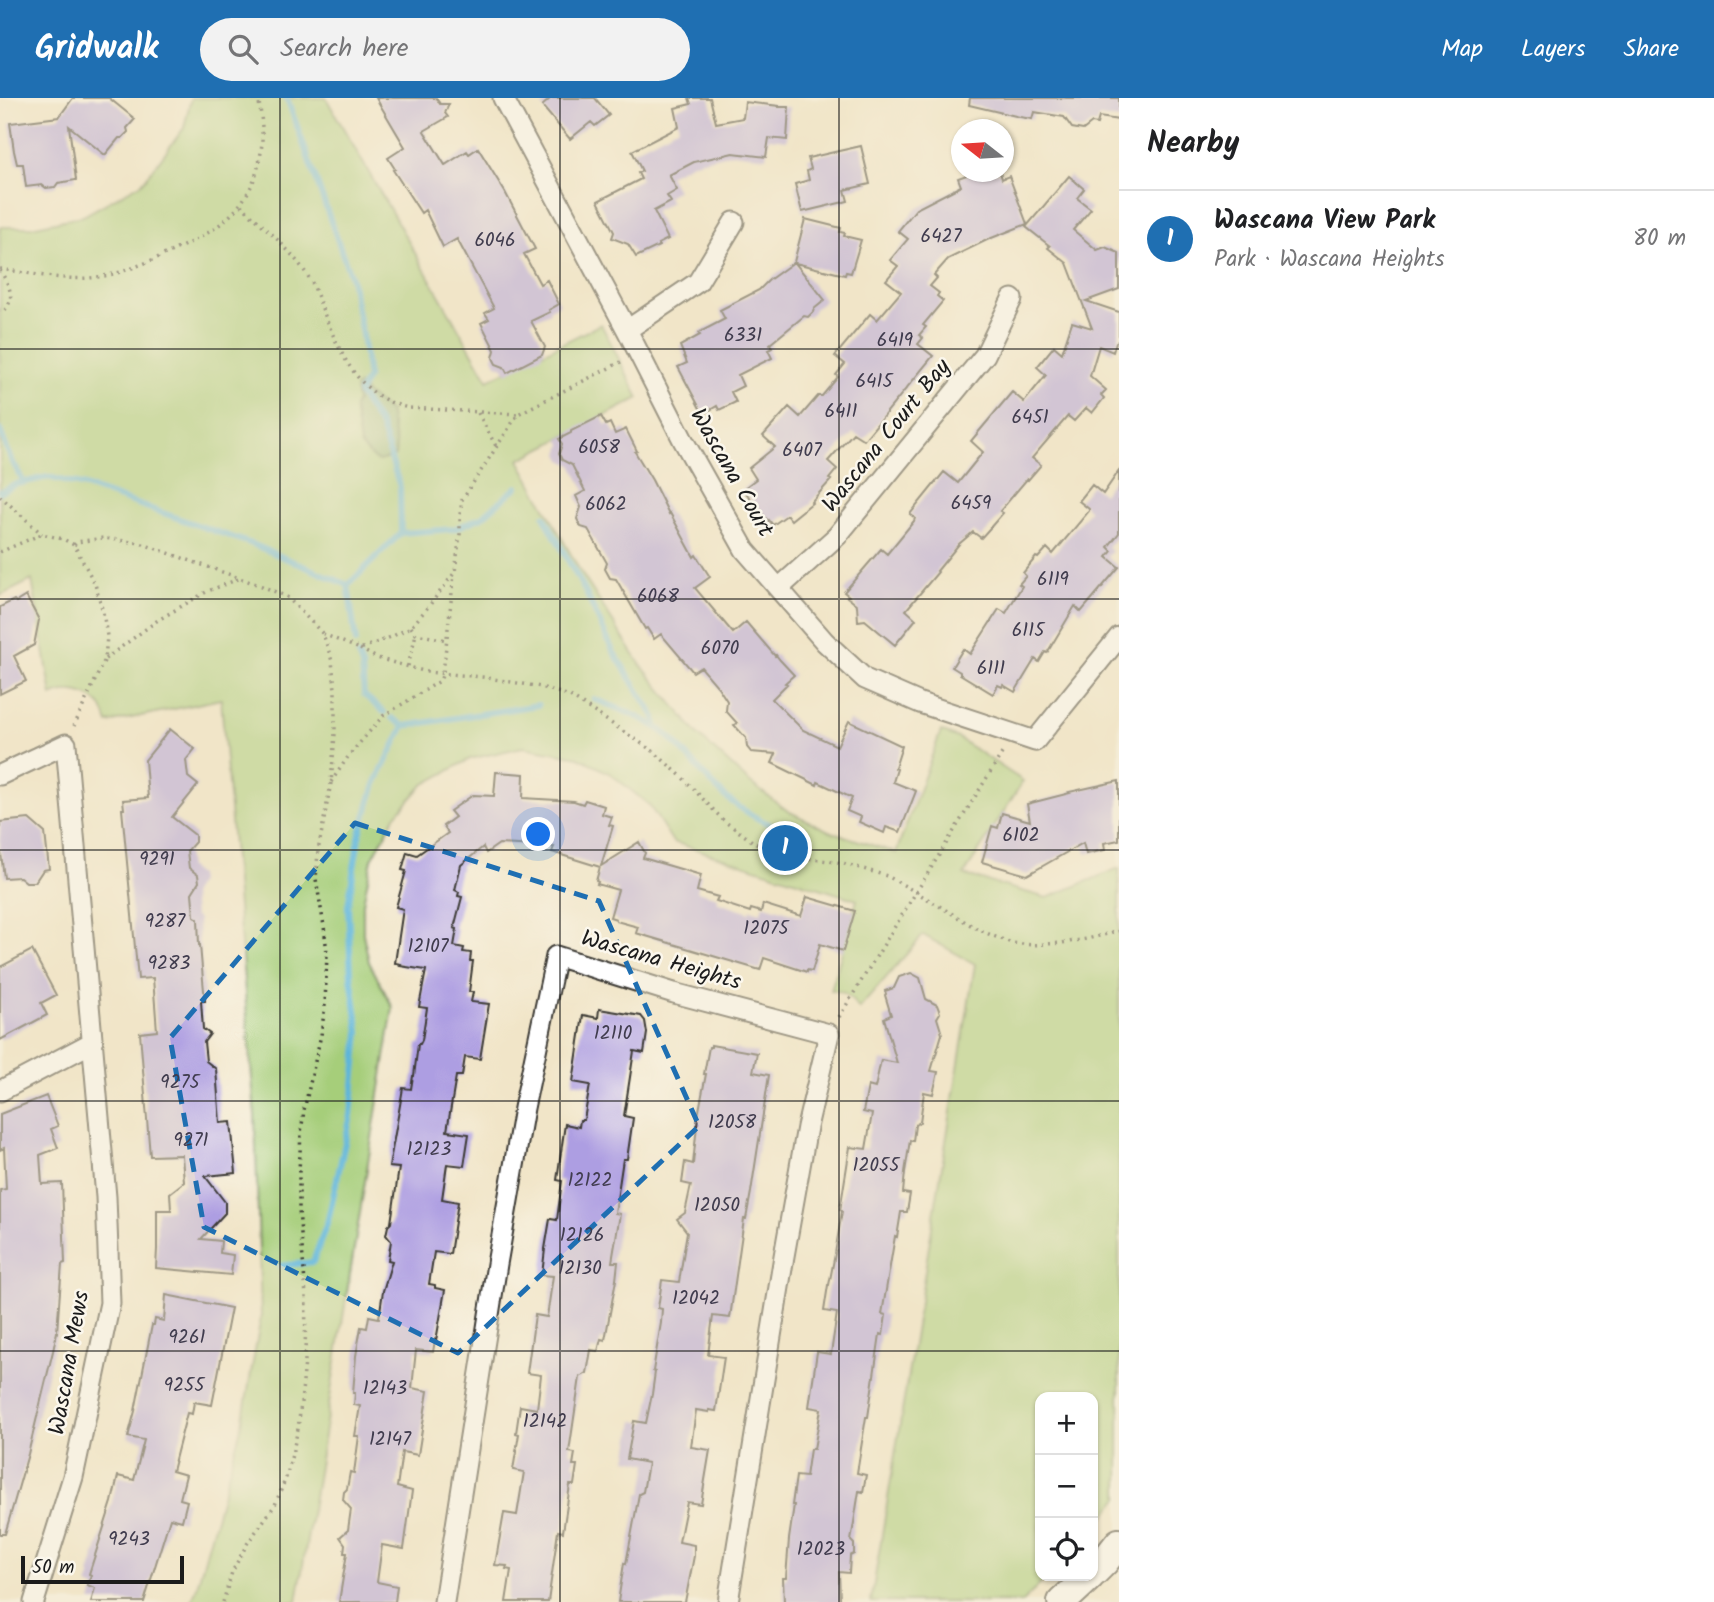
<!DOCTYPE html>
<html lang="en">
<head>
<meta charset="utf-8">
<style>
  :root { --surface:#fff; --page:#f2f2f2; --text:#202124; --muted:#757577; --line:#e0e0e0; --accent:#1f6fb2 }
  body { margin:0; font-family:Kalam,sans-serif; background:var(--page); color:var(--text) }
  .controls { position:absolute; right:21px; bottom:21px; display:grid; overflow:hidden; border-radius:14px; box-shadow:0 2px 5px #0004 }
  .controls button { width:63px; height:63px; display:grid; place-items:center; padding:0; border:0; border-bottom:2px solid var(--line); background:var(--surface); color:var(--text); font:35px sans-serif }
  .compass { position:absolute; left:951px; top:21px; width:63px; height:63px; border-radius:50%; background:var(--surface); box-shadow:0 2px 5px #0004; rotate:287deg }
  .scale { position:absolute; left:21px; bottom:18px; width:163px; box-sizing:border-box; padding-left:7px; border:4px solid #1c1c1c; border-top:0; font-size:19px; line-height:24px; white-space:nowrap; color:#1c1c1c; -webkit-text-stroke:5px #fbf7ec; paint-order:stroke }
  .you { position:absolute; left:539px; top:737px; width:24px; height:24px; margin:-18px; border:5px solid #fff; border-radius:50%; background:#1a73e8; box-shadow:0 0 0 10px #1a73e833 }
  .badge { display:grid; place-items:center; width:46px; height:46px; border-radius:50%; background:var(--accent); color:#fff; font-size:23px; font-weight:700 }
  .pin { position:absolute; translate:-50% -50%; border:4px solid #fff; box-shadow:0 2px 7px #0006 }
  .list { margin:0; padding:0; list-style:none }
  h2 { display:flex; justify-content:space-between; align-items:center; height:91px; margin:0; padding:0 28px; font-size:30px }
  h2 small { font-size:23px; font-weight:400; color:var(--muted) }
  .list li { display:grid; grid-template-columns:46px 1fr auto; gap:21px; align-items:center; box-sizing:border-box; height:98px; padding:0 28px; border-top:2px solid var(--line) }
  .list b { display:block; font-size:26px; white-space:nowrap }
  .list p { margin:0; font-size:23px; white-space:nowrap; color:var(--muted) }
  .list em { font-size:23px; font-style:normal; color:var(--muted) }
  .icon { flex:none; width:38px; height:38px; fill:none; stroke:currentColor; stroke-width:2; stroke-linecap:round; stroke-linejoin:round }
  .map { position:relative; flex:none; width:1119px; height:1504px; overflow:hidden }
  header { display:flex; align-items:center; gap:42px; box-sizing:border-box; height:98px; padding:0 35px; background:var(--accent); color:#fff }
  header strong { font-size:33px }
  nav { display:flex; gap:38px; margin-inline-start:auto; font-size:24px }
  .search { width:490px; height:63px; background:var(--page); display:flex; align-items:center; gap:18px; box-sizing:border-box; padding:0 24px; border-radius:38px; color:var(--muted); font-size:26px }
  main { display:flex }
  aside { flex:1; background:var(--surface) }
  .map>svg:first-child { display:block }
  .green { fill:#a6ce7a; stroke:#61754b; stroke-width:2 }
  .forest { fill:#84b16a; stroke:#506643; stroke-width:2 }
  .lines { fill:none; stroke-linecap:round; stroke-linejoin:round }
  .stream { stroke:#5db5da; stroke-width:6 }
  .building { fill:#ad9ee2 }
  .street-casing { stroke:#3c3a36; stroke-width:23 }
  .secondary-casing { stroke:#3c3a36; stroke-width:32 }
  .path { stroke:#3c3a36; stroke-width:3.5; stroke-dasharray:2 5; stroke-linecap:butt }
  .street { stroke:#fff; stroke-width:19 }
  .secondary { stroke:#fff; stroke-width:28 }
  .marked { fill:none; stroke:#1f6fb2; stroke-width:5; stroke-dasharray:14 9; stroke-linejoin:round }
  .grid { fill:none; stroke:#1c1c1c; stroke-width:2; stroke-opacity:0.55 }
  .labels { text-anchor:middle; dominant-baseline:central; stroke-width:5; stroke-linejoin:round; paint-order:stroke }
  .number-label { font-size:19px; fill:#403c4e }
  .street-label { font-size:23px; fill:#1c1c1c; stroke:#fbf7ec }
</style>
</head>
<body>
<header>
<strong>Gridwalk</strong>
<div class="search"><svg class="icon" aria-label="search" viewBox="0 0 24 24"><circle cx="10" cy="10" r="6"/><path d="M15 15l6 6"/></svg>Search here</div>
<nav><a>Map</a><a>Layers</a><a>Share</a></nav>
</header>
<main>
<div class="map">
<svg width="1119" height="1504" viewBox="0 0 1119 1504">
  <rect width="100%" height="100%" fill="#fbf7ec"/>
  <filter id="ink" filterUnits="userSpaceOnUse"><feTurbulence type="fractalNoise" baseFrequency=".0143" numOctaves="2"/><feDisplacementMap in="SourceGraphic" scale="14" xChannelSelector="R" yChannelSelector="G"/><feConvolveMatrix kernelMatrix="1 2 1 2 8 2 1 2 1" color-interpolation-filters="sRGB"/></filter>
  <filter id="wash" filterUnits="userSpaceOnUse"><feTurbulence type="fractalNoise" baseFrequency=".00686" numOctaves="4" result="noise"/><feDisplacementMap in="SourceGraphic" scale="28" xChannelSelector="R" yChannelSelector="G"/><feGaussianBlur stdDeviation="1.57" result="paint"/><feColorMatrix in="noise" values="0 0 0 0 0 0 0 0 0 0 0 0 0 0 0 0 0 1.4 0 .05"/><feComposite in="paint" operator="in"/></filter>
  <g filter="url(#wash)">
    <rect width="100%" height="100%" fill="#f1e5c8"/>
    <path class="green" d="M191,0H326L488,282L601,226L639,300L519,362L580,473L640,566L699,638L749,684L788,713L829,733L896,755L941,633L958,640L1023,683L964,777L1047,800L1119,770V1400L1093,1433V1299H1040V1478H1049L1022,1504H871L975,866L923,837L859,911C851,900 845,893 831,892L857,802L673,744L649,707L611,676L579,659L523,649L470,661L423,687L395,718L372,761L363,805V836L369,864L393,910L297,1504H191L196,1492L242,1326L261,1219L255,1017L221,601L108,625C106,620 104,612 101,608C90,595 67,589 52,598L32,482L0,498V129H31L83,118L142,85L184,30Z"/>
    <path class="forest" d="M358,287L367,296L383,308L389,313L396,347L395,358L379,363L375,362L360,347L354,309L357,303L355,290Z"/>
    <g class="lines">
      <path class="stream" d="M287,0L351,180L362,237L368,279L359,295L381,329L400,389L401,435L348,487
        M0,332L10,359L24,385
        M0,394L17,386L48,379L85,388L252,446L348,487
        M544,418L586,495L613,553L655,619L656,629
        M401,435L454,431L482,419L517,389
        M348,487L356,544
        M358,558L362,568L364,597L384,614
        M594,601C619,611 647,620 667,637C688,656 705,681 727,700C749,718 776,730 802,743
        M404,628L538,607
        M280,1168L313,1164L328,1122L351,1017L359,934L351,878L348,808L359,739L375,686L404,628L392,620"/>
    </g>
    <g id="blocks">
      <path class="building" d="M73,0H109L135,21L127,30L128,34L122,40H119L105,57L69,28L76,82L58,85L55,89L46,90L42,87L26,89L23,66H17L14,53L10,25L59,19Z
        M376,0H436L440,6H449L445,15L448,19L424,33L445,67L467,53L469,56L478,50L505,94L535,151L524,156L540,186L547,182L559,206L549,212L550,214L531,223L545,249L542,257L507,275L504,269L496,266L493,260L495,252L481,225L489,221L485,215L494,210L457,141L443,149L425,112L421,115L393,72L395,71L388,60L405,49Z
        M551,0H595L609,17L595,28L591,24L570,41L542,8Z
        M689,0H710L716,25L743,20L745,4L779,8V9H789L787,42L769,40L766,59L733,55L694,64L669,77L677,92L667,98L671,104L654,113L668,141L658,146L659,148L636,159L628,146L612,140L614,134L598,103L641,81L638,75L642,73L632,53L679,29L675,10L691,6Z
        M970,0H1119V22L1099,19L1097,26L1092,25L1083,32L1072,30L1064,19L1034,14L1032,21L1020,19L969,7Z
        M861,48L870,86L845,92L848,103L802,114L795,86L809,82L807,73L811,71L808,60Z
        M975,74H1000L1002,81L1009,78L1027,126L989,141L948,161L934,177L937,180L930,188L939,195L937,198L943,203L923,227L926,229L919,237L923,240L918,246L933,258L864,342L853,335L828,363L837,371L829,381L831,382L811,404L812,405L791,422L787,417L773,427L769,422L768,423L743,391L756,381L749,370L775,349L763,338L789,309L800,319L818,298H822L838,279L836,277L845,266L835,258L870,216L877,222L901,194L886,182L898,168L890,162L908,141L898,133L916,111L961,88L958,80Z
        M1069,78L1084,91L1077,100L1091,111L1073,132L1097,152L1105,149L1119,155V191L1086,203L1119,214V243L1116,244L1113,254L1099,248L1090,278L1106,292L1101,297L1104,300L1092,315L1086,310L1074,323L1068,318L1032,360L1041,367L1028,382L1027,381L1000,413L1003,415L989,431L981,440L973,434L959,446L937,473L938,474L906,512L916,521L895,547L865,522L858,523L857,507L847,499L849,498L844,494L881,451L887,456L914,423L915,420L910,416L944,374L958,385L983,354L971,343L1012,294L1024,304L1046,277L1037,269L1054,248L1062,255L1072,224L1092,230L1067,165L1048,150L1050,148L1026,129Z
        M805,121L841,130L840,134L845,135L844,138L861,142L851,175L846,174L845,177L795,165L825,202L814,211L813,214L808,219L804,218L770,246L772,250L768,252L772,260L738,277L743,288L731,294L736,304L719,312L717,308L703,316L678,269L687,265L680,248L700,237L698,235L725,221L720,212L759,192L769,182L794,164Z
        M601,318L606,327L610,325L615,336L626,331L637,353L635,354L652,382L669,416L670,415L694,459L696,457L710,479L695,490L733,535L746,524L775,558L776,557L780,562L794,577L785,585L787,586L772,601L803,632L837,648L849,623L902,648L895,670L897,671L893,684L916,693L900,734L886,729L884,735L859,724L861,719L847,713L852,700L818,684L817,687L772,665L776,656L751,654L747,649L746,640L734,627L737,625L726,613L727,603L718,589L701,569L693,574L661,536L654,541L647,530L645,531L616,481L610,480L605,471L607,465L588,431L581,429L577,421L581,409L576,398L585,393L572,367L562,362L559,356L562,346L559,341L571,335V333Z
        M1119,373V435L1108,449L1112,453L1107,459L1119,469L1081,514L1075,508L1047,555L1045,554L1039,564L1035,561L1015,594L1003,587L1002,589L998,587L993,596L960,576V574L952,569L963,551L970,556L999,511L1006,515L1022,488L1019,486L1026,478L1023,475L1036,459L1038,460L1047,450L1053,456L1089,413V411L1079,403L1092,387L1103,396Z
        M26,498L39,522L34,547L14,558L26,583L0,596V509L14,502L16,504Z
        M170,631L195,651L186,662L188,679L198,687L172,719L195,737V744L187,753L189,770L198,777L199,784L192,795L194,818L198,821L199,847H200L203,882L205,903H201L203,931L210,936L204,944L206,963L216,971L220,1025L231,1024L236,1075L205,1078L225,1104V1115L201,1141L221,1143L220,1155L233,1157L231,1177L156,1170L157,1151V1112H171L170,1095L184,1084L182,1057L150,1058L140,935L157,933L153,880L138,881L122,711H124L123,702L148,700L145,662Z
        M496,674L524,676L523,700L574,703L583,706L585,702L604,708L602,716L612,719L609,727L613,728L601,768L639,744L645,755L643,760L701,777L697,793L718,799L716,803L750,814L751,811L761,814L763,806L801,818L807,799L855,813L843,853L820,846L812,873L807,872V874L764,860L760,872L636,835L638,829L616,823V821L610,819L618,792L597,786L598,784L596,783L600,769L552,754L554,749L499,746L486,755L483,749L461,767L455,792L459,794L458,798L462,799L454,830L457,831L454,848L464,850L463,854L471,855L470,863H473L469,894H473L471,904L489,906L480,961L465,959L462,978H456L447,1033L469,1036L464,1068L447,1066L442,1101L458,1104L450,1156L434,1154L429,1186L435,1187V1190L445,1192L436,1243L435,1242L433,1254L416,1252L412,1290L428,1293L418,1357L402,1354L397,1389L412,1393L404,1451L382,1447L377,1484L397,1488L395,1504H339L347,1455H344L345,1446L340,1439L348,1432L351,1411L343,1402L344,1394L347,1391L350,1374L354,1375L359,1338H355L360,1308L354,1307L355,1295H353L356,1258L361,1229L367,1230L369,1218L379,1220L383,1193L392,1163L388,1162L391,1143L386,1137L388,1128L391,1125L399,1070L389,1069L403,990L411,991L413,978H414L418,946H420L422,942L427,910L419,909L426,872L400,868L401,866L395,865L403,811L396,809L406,773L402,772L407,754L417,757L448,735L443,728L455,719L450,713L473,697L494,698Z
        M1119,683V742L1104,745L1105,752L1086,756L1083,745L1027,777L982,764L992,728L998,730L1002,715L1030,723L1027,706L1070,695L1069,694Z
        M29,721L45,735L49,771L43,772L35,784H26L20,779L4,780L1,755H0V724Z
        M32,852L56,897L41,905L47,917L0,942V869Z
        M911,875L920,880L926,901L937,907L940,915L937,920L942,936L931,973L938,974L933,996L924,994L920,1024L915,1027L913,1043L910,1042L905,1074L903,1095L910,1096L907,1114H901L897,1139L895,1138L882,1216L886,1217L883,1237L880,1236L868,1319H866L857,1375L866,1377L863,1394L859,1393L851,1443L854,1446V1456L850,1458L849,1475L839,1474L840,1504H784L783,1480H786L789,1441L794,1407H792L796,1378L806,1379L810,1351H814L821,1311L809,1309L817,1254L831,1256L837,1215L824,1213L828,1187H829L835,1156L842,1113L840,1112L850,1049L866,1051L872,1016L863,1014L868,988L875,990L881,962L897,965L884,920L891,917L885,897L886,896L885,893L894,890L899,879Z
        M599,911L641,918L645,923L647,935L644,955L634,953L624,1018L633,1020L627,1061H623L615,1115L620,1116L612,1164H618L616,1182L605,1242L601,1241L598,1253L591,1252L587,1275L580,1279L569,1354L575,1355L573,1367H577L574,1387H570L563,1434L558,1433L548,1504H506L511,1472L506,1471L507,1468L495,1467L504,1415L517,1417L524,1374L513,1372L519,1336L516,1335L520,1308L537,1311L541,1277L527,1275L535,1217L547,1219L553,1178L542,1177L545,1151L550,1121L557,1122L562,1083L557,1082L565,1026L579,1029L580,1022H584L590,987L573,984L583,917L598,920Z
        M711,947L757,955L753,974L769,977L751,1094L746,1121H744L730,1220L713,1218L708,1257L724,1259L716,1313L709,1312V1314L696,1312L691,1349L710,1352L701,1406L687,1404L679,1444L694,1447V1458L685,1504H618L624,1465L626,1466L639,1396L643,1394L648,1365L627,1361L634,1323L646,1325L652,1296L655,1274L653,1273L661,1225L662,1211L658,1210L662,1182L679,1184L687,1134L677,1121L685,1115L691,1087L682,1085L685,1064L693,1066L698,1018L706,976H704L709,949H711Z
        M46,998L58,1028L51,1031L58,1050L40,1057L42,1086L62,1085L65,1165L62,1166L57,1234L53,1253L28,1356L5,1436H0V1092L6,1091L4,1050L0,1052V1016Z
        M166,1197L231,1210L212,1307L194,1304L192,1316L187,1315L172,1373L186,1377L180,1401L187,1403L182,1423L170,1420L144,1504H91L95,1490L87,1487L91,1477L89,1476L112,1404L118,1378L134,1382L144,1342L128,1339L135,1313L152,1227H154L155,1221L164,1223Z"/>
    </g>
  </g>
  <g filter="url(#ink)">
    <use href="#blocks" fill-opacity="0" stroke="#3c3a36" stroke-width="2"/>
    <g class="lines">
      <g class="street-casing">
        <path id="street" d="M503,0L627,232L683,342L745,452L825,544L865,581L920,605L1035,643L1119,539
          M627,232L698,184L734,124
          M779,490L837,438L985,257L1012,201
          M0,677L66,646L106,1099L110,1205L73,1379L34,1504
          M0,993L93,944
          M444,1504L497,1166L524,1010L556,858L674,895L829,936L807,1029L784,1158L728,1504"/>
      </g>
      <g class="secondary-casing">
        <path id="secondary" d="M1093,1475L1104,1464L1119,1445
          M1062,1504L1090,1478"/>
      </g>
      <path class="path" d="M241,107C266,131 293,153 311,183C316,192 319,203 323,213C341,257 358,299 409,310L518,316
        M0,171C30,175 67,184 97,179C122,176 145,165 168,155C187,146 208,137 224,123C261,92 268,45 258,0
        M0,172C8,186 17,199 4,213H0
        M478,315L497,350
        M0,398L42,436
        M74,447L77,444L103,440L140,445L262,488L287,499L323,536L332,563L335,591V636L331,685L318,753L316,781L324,828L327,855L325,907L321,937L304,1012L301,1035L299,1073V1112L306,1198L305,1263L301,1305L298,1331L287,1377L275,1407L247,1446L232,1474L223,1504
        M0,454L42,436L63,441L74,447L95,486L103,514L107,538L105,561L74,628
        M411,529L416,536L447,542
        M323,536L360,551L391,539L411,529L429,508L455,474L460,436V417L462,402L518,316L621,264
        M360,551L377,560L427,574L482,579L541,589L570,598L653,653L681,678L724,723L755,745L772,753L791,758L843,765L887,778L916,794L974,829L993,838L1012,845L1032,847L1062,845L1087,841L1119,833
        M105,561L158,522L208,493L241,480
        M408,568L416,536
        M331,684L350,656L383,618L440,583L443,575L454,477
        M839,919L1004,652"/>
      <use href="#street" class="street"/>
      <use href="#secondary" class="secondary"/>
    </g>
  </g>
  <path d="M0 0H1119V1504H0ZM355,725L599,803L699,1028L458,1255L204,1129L170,940Z" fill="#f1e5c8" fill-opacity=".55" fill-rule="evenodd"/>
  <path class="marked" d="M355,725L599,803L699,1028L458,1255L204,1129L170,940Z"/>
  <path class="grid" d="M280,0V1504M560,0V1504M839,0V1504M0,251H1119M0,501H1119M0,752H1119M0,1003H1119M0,1253H1119"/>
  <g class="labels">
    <g class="number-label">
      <text x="941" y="139">6427</text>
      <text x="495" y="143">6046</text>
      <text x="743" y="238">6331</text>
      <text x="895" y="243">6419</text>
      <text x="874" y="284">6415</text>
      <text x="841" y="314">6411</text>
      <text x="1030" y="320">6451</text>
      <text x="599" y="350">6058</text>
      <text x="802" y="353">6407</text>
      <text x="971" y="406">6459</text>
      <text x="606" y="407">6062</text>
      <text x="1053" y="482">6119</text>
      <text x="658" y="499">6068</text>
      <text x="1028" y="533">6115</text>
      <text x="720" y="551">6070</text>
      <text x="991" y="571">6111</text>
      <text x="1021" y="738">6102</text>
      <text x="157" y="762">9291</text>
      <text x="165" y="824">9287</text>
      <text x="766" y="831">12075</text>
      <text x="428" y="849">12107</text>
      <text x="169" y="866">9283</text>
      <text x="613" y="936">12110</text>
      <text x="180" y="985">9275</text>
      <text x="732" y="1025">12058</text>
      <text x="191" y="1043">9271</text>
      <text x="429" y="1052">12123</text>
      <text x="876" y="1068">12055</text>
      <text x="590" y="1083">12122</text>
      <text x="717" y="1108">12050</text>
      <text x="582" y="1138">12126</text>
      <text x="580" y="1171">12130</text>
      <text x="696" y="1201">12042</text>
      <text x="187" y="1240">9261</text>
      <text x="184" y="1288">9255</text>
      <text x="385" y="1291">12143</text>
      <text x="545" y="1324">12142</text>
      <text x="390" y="1342">12147</text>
      <text x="129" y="1442">9243</text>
      <text x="821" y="1452">12023</text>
    </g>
    <g class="street-label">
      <text transform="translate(887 338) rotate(-51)">Wascana Court Bay</text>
      <text transform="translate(731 375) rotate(60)">Wascana Court</text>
      <text transform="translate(661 863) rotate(16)">Wascana Heights</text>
      <text transform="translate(70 1265) rotate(-80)">Wascana Mews</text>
    </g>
  </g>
</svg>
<div class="controls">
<button>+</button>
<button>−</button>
<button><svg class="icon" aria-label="locate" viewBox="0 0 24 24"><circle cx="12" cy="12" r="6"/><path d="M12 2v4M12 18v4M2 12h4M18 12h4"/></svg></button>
</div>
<svg class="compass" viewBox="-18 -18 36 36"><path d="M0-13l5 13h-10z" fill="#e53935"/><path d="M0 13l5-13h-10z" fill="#757577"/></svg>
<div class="scale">50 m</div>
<div class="you"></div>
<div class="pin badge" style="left:785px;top:750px">1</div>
</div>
<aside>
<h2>Nearby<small></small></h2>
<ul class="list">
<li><span class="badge">1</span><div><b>Wascana View Park</b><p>Park · Wascana Heights</p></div><em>80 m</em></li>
</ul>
</aside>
</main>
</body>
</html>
